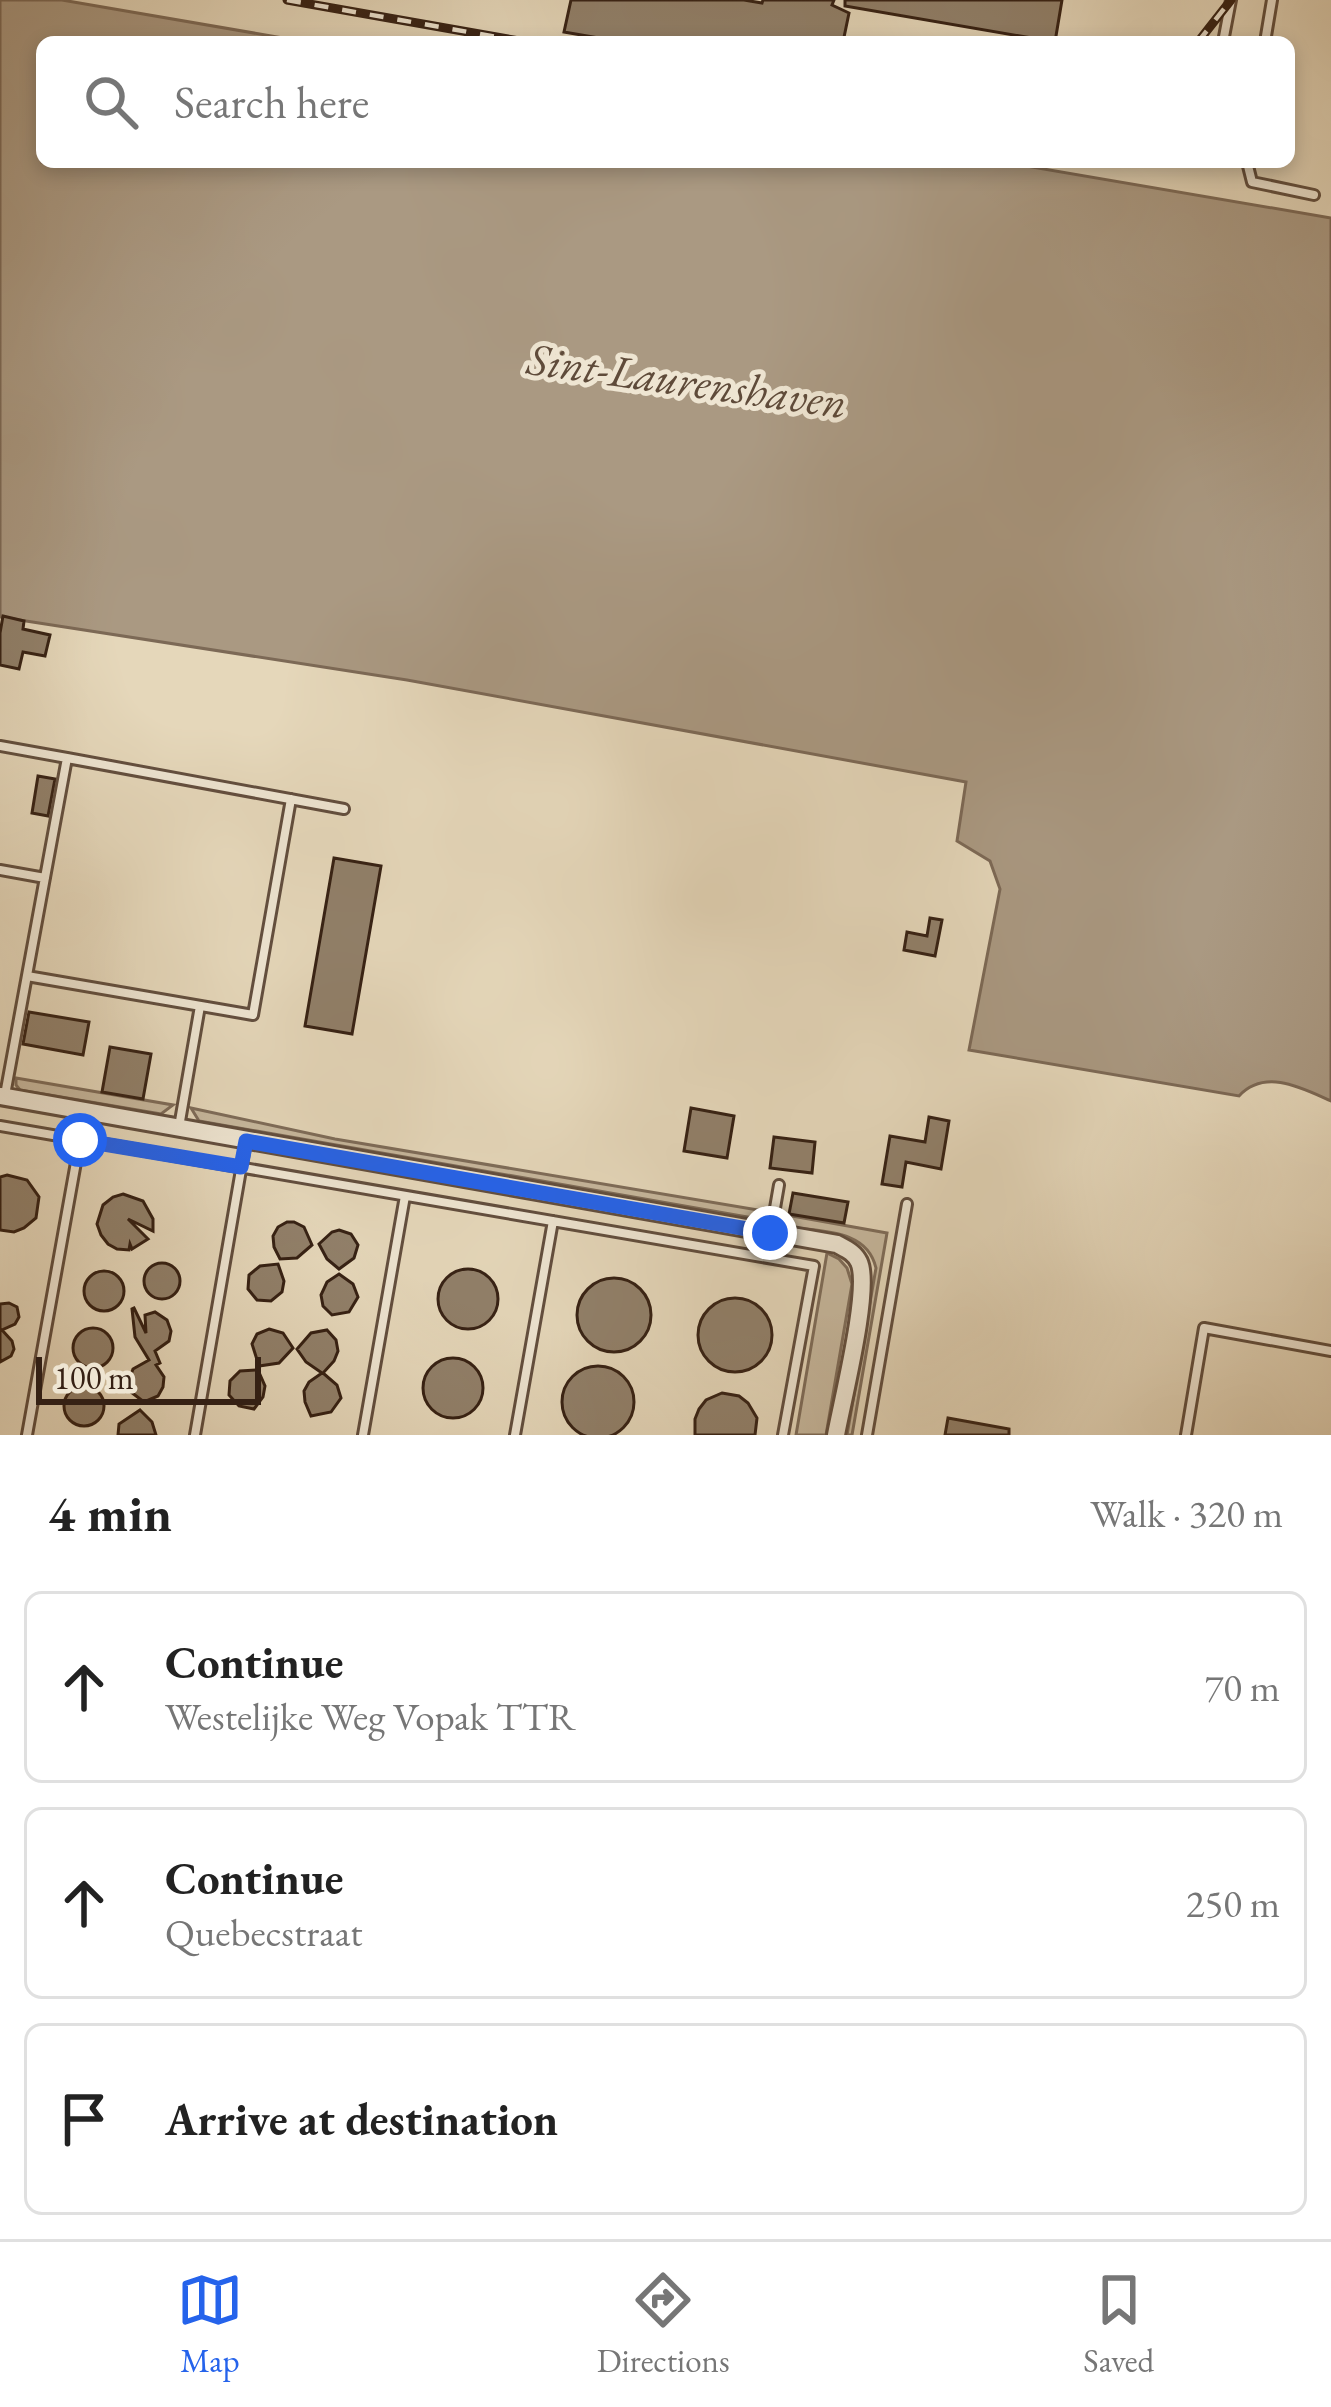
<!DOCTYPE html>
<html lang="en">
<head>
<meta charset="utf-8">
<style>
  :root { --surface:#fff; --page:#f6f6f6; --text:#222; --muted:#767676; --line:#e0e0e0; --accent:#2563eb }
  body { margin:0; font-family:"EB Garamond",serif; background:var(--page); color:var(--text) }
  .scale { position:absolute; left:36px; bottom:30px; width:225px; box-sizing:border-box; padding-left:12px; border:6px solid #362114; border-top:0; font-size:33px; line-height:42px; white-space:nowrap; color:#362114; -webkit-text-stroke:9px #eee5d2; paint-order:stroke }
  .stop { position:absolute; width:36px; height:36px; margin:-27px; border:9px solid #2563eb; border-radius:50%; background:#fff }
  .stop.end { background:#2563eb; border-color:#fff; box-shadow:0 3px 12px #0008 }
  .list { margin:0; padding:0; list-style:none }
  h2 { display:flex; justify-content:space-between; align-items:center; height:156px; margin:0; padding:0 48px; font-size:51px }
  h2 small { font-size:39px; font-weight:400; color:var(--muted) }
  .list li { display:grid; grid-template-columns:78px 1fr auto; gap:36px; align-items:center; box-sizing:border-box; height:192px; margin:0 24px 24px; padding:0 24px; border:3px solid var(--line); border-radius:18px }
  .list b { display:block; font-size:45px; white-space:nowrap }
  .list p { margin:0; font-size:39px; white-space:nowrap; color:var(--muted) }
  .list em { font-size:39px; font-style:normal; color:var(--muted) }
  .icon { flex:none; width:66px; height:66px; fill:none; stroke:currentColor; stroke-width:2; stroke-linecap:round; stroke-linejoin:round }
  .map { position:relative; flex:none; width:1331px; height:1435px; overflow:hidden }
  .search { position:absolute; background:var(--surface); box-shadow:0 6px 18px #0003; left:36px; right:36px; top:36px; height:132px; display:flex; align-items:center; gap:30px; box-sizing:border-box; padding:0 42px; border-radius:18px; color:var(--muted); font-size:45px }
  .sheet { height:804px; background:var(--surface) }
  nav { display:flex; justify-content:space-around; align-items:center; box-sizing:border-box; height:168px; border-top:3px solid var(--line); background:var(--surface); font-size:33px; color:var(--muted) }
  nav a { display:grid; justify-items:center; gap:6px }
  nav .on { color:var(--accent) }
  .map>svg:first-child { display:block }
  .green { fill:#c7b89e; stroke:#7e6c59; stroke-width:3 }
  .water { fill:#aa9982; stroke:#7c6956; stroke-width:3 }
  .building { fill:#91806a; stroke:#362114; stroke-width:3 }
  .lines { fill:none; stroke-linecap:round; stroke-linejoin:round }
  .service-casing { stroke:#624e3e; stroke-width:14 }
  .minor-casing { stroke:#624e3e; stroke-width:22 }
  .service { stroke:#eee5d2; stroke-width:8 }
  .minor { stroke:#eee5d2; stroke-width:16 }
  .rail-casing { stroke:#362114; stroke-width:9 }
  .rail { stroke:#eee5d2; stroke-width:4.5; stroke-dasharray:14; stroke-linecap:butt }
  .route { stroke:#2563eb; stroke-width:15 }
  .labels { text-anchor:middle; dominant-baseline:central; stroke-width:10; stroke-linejoin:round; paint-order:stroke }
  .water-label { font-size:45px; font-style:italic; fill:#5f4b3a; stroke:#eee5d2 }
</style>
</head>
<body>
<div class="map">
<svg width="1331" height="1435" viewBox="0 0 1331 1435">
  <rect width="100%" height="100%" fill="#e5d7ba"/>
  <filter id="stains"><feTurbulence type="fractalNoise" baseFrequency=".00167" numOctaves="4"/><feColorMatrix values="0 0 0 0 .2 0 0 0 0 .09 0 0 0 0 .02 0 0 0 .5 -.17"/></filter>
  <radialGradient id="worn" r=".72"><stop offset=".6" stop-color="#630" stop-opacity="0"/><stop offset="1" stop-color="#630" stop-opacity=".3"/></radialGradient>
  <path class="green" d="M16,1078L173,1105L161,1114L20,1090L16,1085Z
    M191,1108L335,1139L764,1211L753,1218L199,1121Z
    M781,1214L887,1233L852,1435H847L876,1268C867,1229 822,1232 789,1227Z
    M827,1253L839,1259L847,1268L852,1284L826,1435H796Z"/>
  <path class="water" d="M0,0H62L306,42H42V162H1003L1331,218V1101C1302,1088 1265,1068 1239,1096L969,1050L1000,889L990,861L957,841L966,782L407,680L0,617Z"/>
  <path class="building" d="M571,0H744L762,3L763,0H834L832,5L849,13L843,42H622L564,32Z
    M845,0H1062L1055,42L845,6Z
    M3,616L24,621L23,629L50,635L45,656L23,652L19,669L0,665V633Z
    M38,776L55,779L48,816L32,813Z
    M334,858L381,866L352,1034L305,1026Z
    M930,918L942,920L935,956L904,950L907,932L927,936Z
    M29,1012L89,1022L83,1055L23,1044Z
    M110,1047L151,1054L143,1099L102,1092Z
    M691,1108L734,1116L727,1158L684,1151Z
    M929,1117L949,1121L941,1169L906,1162L902,1187L882,1184L890,1136L925,1142Z
    M774,1137L815,1142L812,1173L770,1168Z
    M7,1175L27,1180L39,1197L36,1218L24,1228L14,1232L0,1230V1177Z
    M793,1193L848,1202L844,1223L789,1214Z
    M123,1194L143,1201L153,1219V1231L128,1219L148,1239L132,1249L130,1244L129,1250L117,1249L108,1244L101,1235L97,1224L103,1205L113,1197Z
    M287,1222H294L304,1227L312,1245L297,1258L280,1259L274,1247L273,1236L278,1227Z
    M339,1230L351,1234L358,1245L354,1258L339,1269L327,1259L319,1244L332,1232Z
    M144 1281a18 18 0 1 1 36 0a18 18 0 1 1-36 0Z
    M278,1264L284,1281L282,1292L271,1301L257,1300L248,1289L249,1275L260,1266Z
    M438 1299a30 30 0 1 1 60 0a30 30 0 1 1-60 0Z
    M84 1291a20 20 0 1 1 40 0a20 20 0 1 1-40 0Z
    M339,1274L353,1284L358,1297L349,1312L332,1315L323,1306L321,1295L327,1282Z
    M577 1315a37 37 0 1 1 74 0a37 37 0 1 1-74 0Z
    M698 1335a37 37 0 1 1 74 0a37 37 0 1 1-74 0Z
    M9,1303L17,1307L19,1317L15,1324L2,1330L12,1341L14,1349L11,1356L0,1362V1304Z
    M134,1308L146,1333L145,1315L155,1312L167,1320L171,1331L169,1341L155,1351L160,1363L156,1365L164,1377L163,1387L158,1396L144,1402L131,1392L128,1383L133,1369L149,1360L135,1337L132,1309Z
    M73 1348a20 20 0 1 1 40 0a20 20 0 1 1-40 0Z
    M269,1329L283,1333L293,1348L279,1363L259,1366L252,1344L257,1334Z
    M327,1330L336,1340L338,1351L334,1361L323,1373L337,1385L341,1398L331,1412L311,1416L305,1402L304,1391L309,1382L322,1373L306,1362L297,1349L311,1333Z
    M423 1388a30 30 0 1 1 60 0a30 30 0 1 1-60 0Z
    M562 1402a36 36 0 1 1 72 0a36 36 0 1 1-72 0Z
    M258,1370L265,1386L263,1397L254,1409L239,1406L229,1395L230,1381L240,1371Z
    M64 1406a20 20 0 1 1 40 0a20 20 0 1 1-40 0Z
    M722,1393L739,1396L748,1403L757,1418L755,1435H695V1419L699,1409L706,1400Z
    M140,1410L152,1422L156,1435H118L119,1424Z
    M948,1418L1009,1429V1435H945Z"/>
  <g class="lines">
    <g class="service-casing">
      <path id="service" d="M1223,42L1231,0
        M1265,42L1272,0
        M1247,162L1252,182L1314,195
        M0,746L67,758
        M0,870L45,878
        M27,976L253,1015L291,799
        M5,1095L67,758L344,809
        M0,1126L814,1266L783,1435
        M179,1127L200,1006
        M771,1231L779,1185
        M27,1435L80,1140
        M195,1435L246,1141
        M363,1435L405,1196
        M515,1435L553,1221
        M867,1435L907,1204
        M1186,1435L1204,1328L1331,1351"/>
    </g>
    <g class="minor-casing">
      <path id="minor" d="M0,1096L837,1244C846,1249 854,1252 859,1262C871,1288 842,1402 836,1435"/>
    </g>
    <use href="#service" class="service"/>
    <use href="#minor" class="minor"/>
    <g class="rail-casing">
      <path id="rail" d="M287,0L525,42
        M1198,42L1231,0"/>
    </g>
    <use href="#rail" class="rail"/>
  </g>
  <g class="lines">
    <path class="route" d="M80,1140L241,1167L246,1141L770,1233"/>
  </g>
  <g class="labels">
    <g class="water-label">
      <text transform="translate(687 380) rotate(8)">Sint-Laurenshaven</text>
    </g>
  </g>
  <rect width="100%" height="100%" filter="url(#stains)"/>
  <rect width="100%" height="100%" fill="url(#worn)"/>
</svg>
<div class="scale">100 m</div>
<div class="stop" style="left:80px;top:1140px"></div>
<div class="stop end" style="left:770px;top:1233px"></div>
<div class="search"><svg class="icon" aria-label="search" viewBox="0 0 24 24"><circle cx="10" cy="10" r="6"/><path d="M15 15l6 6"/></svg>Search here</div>
</div>
<section class="sheet">
<h2>4 min<small>Walk · 320 m</small></h2>
<ul class="list">
<li><svg class="icon" aria-label="ahead" viewBox="0 0 24 24"><path d="M12 20V5M6 11l6-6 6 6"/></svg><div><b>Continue</b><p>Westelijke Weg Vopak TTR</p></div><em>70 m</em></li>
<li><svg class="icon" aria-label="ahead" viewBox="0 0 24 24"><path d="M12 20V5M6 11l6-6 6 6"/></svg><div><b>Continue</b><p>Quebecstraat</p></div><em>250 m</em></li>
<li><svg class="icon" aria-label="arrive" viewBox="0 0 24 24"><path d="M6 21V4h12l-3 4 3 4H6"/></svg><div><b>Arrive at destination</b></div></li>
</ul>
</section>
<nav>
<a class="on"><svg class="icon" aria-label="map" viewBox="0 0 24 24"><path d="M3 6l6-2 6 2 6-2v14l-6 2-6-2-6 2zM9 4v14M15 6v14"/></svg>Map</a>
<a><svg class="icon" aria-label="directions" viewBox="0 0 24 24"><path d="M12 3l9 9-9 9-9-9zM9 14v-3h6M13 9l2 2-2 2"/></svg>Directions</a>
<a><svg class="icon" aria-label="saved" viewBox="0 0 24 24"><path d="M7 4h10v16l-5-4-5 4z"/></svg>Saved</a>
</nav>
</body>
</html>
